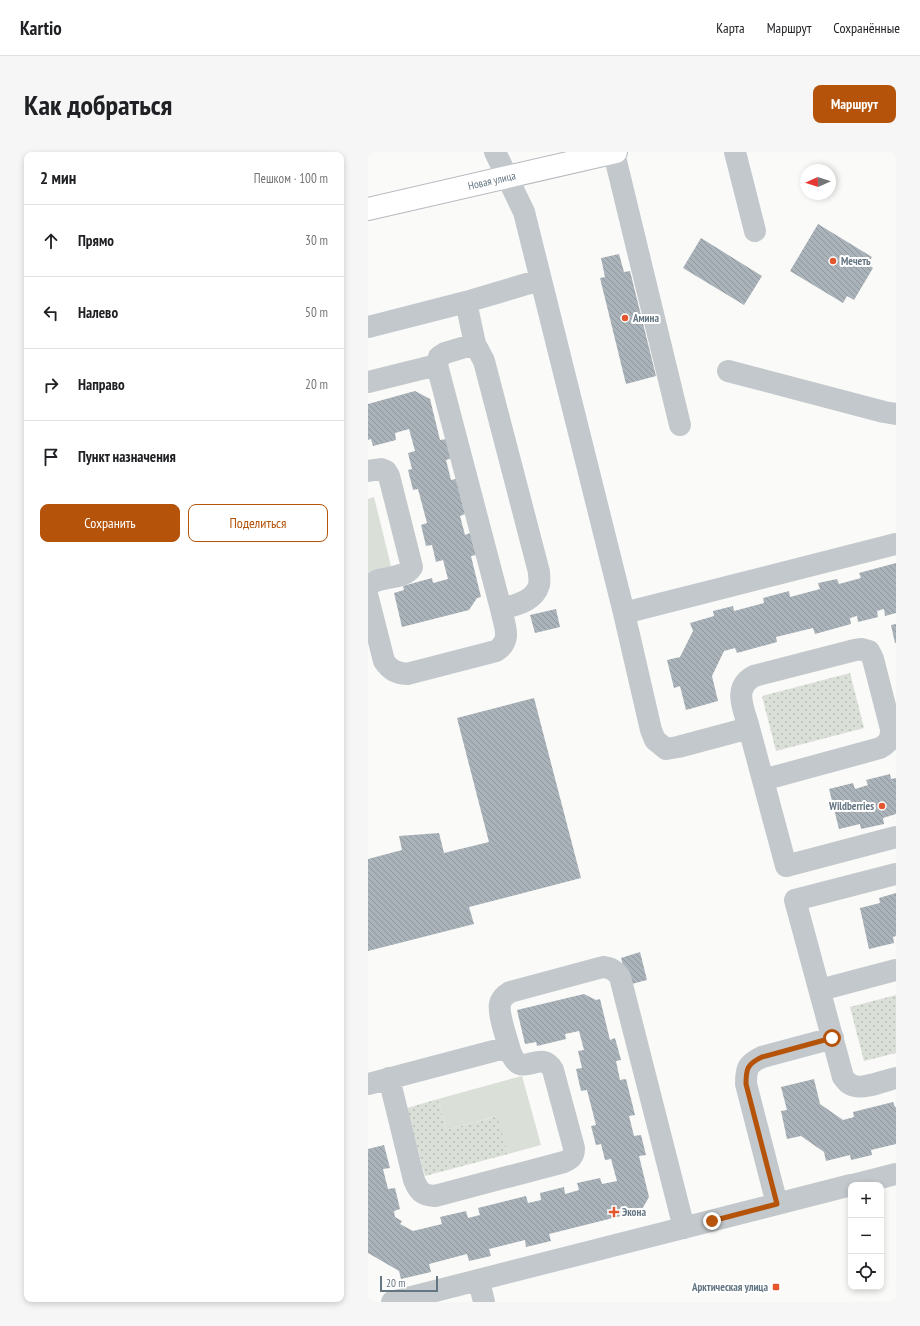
<!DOCTYPE html>
<html lang="ru">
<head>
<meta charset="utf-8">
<style>
  :root { --surface:#fff; --page:#f6f6f6; --text:#202124; --muted:#757577; --line:#e0e0e0; --accent:#b45309 }
  body { margin:0; font-family:"PT Sans Narrow",sans-serif; background:var(--page); color:var(--text) }
  .controls { position:absolute; right:12px; bottom:12px; display:grid; overflow:hidden; border-radius:8px; box-shadow:0 2px 6px #0003 }
  .controls button { width:36px; height:36px; display:grid; place-items:center; padding:0; border:0; border-bottom:1px solid var(--line); background:var(--surface); color:var(--text); font:20px sans-serif }
  .compass { position:absolute; left:432px; top:12px; width:36px; height:36px; border-radius:50%; background:var(--surface); box-shadow:0 2px 6px #0003; rotate:267deg }
  .scale { position:absolute; left:12px; bottom:10px; width:58px; box-sizing:border-box; padding-left:4px; border:2px solid #657683; border-top:0; font-size:11px; line-height:14px; white-space:nowrap; color:#657683; -webkit-text-stroke:3px #fff; paint-order:stroke }
  .stop { position:absolute; width:12px; height:12px; margin:-9px; border:3px solid #b45309; border-radius:50%; background:#fff }
  .stop.end { background:#b45309; border-color:#fff; box-shadow:0 1px 4px #0008 }
  .list { margin:0; padding:0; list-style:none }
  h2 { display:flex; justify-content:space-between; align-items:center; height:52px; margin:0; padding:0 16px; font-size:17px }
  h2 small { font-size:13px; font-weight:400; color:var(--muted) }
  .list li { display:grid; grid-template-columns:26px 1fr auto; gap:12px; align-items:center; box-sizing:border-box; height:72px; padding:0 16px; border-top:1px solid var(--line) }
  .list b { display:block; font-size:15px; white-space:nowrap }
  .list em { font-size:13px; font-style:normal; color:var(--muted) }
  .actions { display:flex; gap:8px; padding:12px 16px }
  .actions a { flex:1; padding:9px 0; border:1px solid var(--accent); border-radius:8px; text-align:center; font-size:14px; color:var(--accent) }
  .actions .main { background:var(--accent); color:#fff }
  .icon { flex:none; width:22px; height:22px; fill:none; stroke:currentColor; stroke-width:2; stroke-linecap:round; stroke-linejoin:round }
  .map { position:relative; flex:none; width:528px; height:1150px; overflow:hidden; border-radius:8px }
  header { display:flex; align-items:center; gap:24px; box-sizing:border-box; height:56px; padding:0 20px; background:var(--surface); border-bottom:1px solid var(--line) }
  header strong { font-size:19px }
  nav { display:flex; gap:22px; margin-inline-start:auto; font-size:14px }
  .intro { display:flex; align-items:center; justify-content:space-between; box-sizing:border-box; height:96px; padding:0 24px }
  h1 { margin:0; font-size:28px }
  .button { padding:10px 18px; border-radius:8px; background:var(--accent); color:#fff; font-size:14px; font-weight:700 }
  main { display:flex; gap:24px; padding:0 24px }
  aside { flex:1; background:var(--surface); border-radius:8px; box-shadow:0 2px 6px #0003 }
  .map>svg:first-child { display:block }
  .grass { fill:url(#grass-dots) }
  .pitch { fill:#dadfd7 }
  .building { fill:url(#building-back-hatch) }
  .lines { fill:none; stroke-linecap:round; stroke-linejoin:round }
  .major-casing { stroke:#b5babe; stroke-width:24 }
  .minor { stroke:#c3c8cc; stroke-width:22 }
  .major { stroke:#fff; stroke-width:22 }
  .route { stroke:#b45309; stroke-width:5 }
  .poi-dot { fill:#e4572e; stroke:#fff; stroke-width:1.5 }
  .labels { text-anchor:middle; dominant-baseline:central; stroke-width:4; stroke-linejoin:round; paint-order:stroke }
  .street-label { font-size:11px; fill:#657683; stroke:#fff }
  .poi-label { font-size:11px; font-weight:bold; fill:#657683; stroke:#fff; text-anchor:start }
</style>
</head>
<body>
<header>
<strong>Kartio</strong>
<nav><a>Карта</a><a>Маршрут</a><a>Сохранённые</a></nav>
</header>
<div class="intro"><h1>Как добраться</h1><a class="button">Маршрут</a></div>
<main>
<aside>
<h2>2 мин<small>Пешком · 100 m</small></h2>
<ul class="list">
<li><svg class="icon" aria-label="ahead" viewBox="0 0 24 24"><path d="M12 20V5M6 11l6-6 6 6"/></svg><div><b>Прямо</b></div><em>30 m</em></li>
<li><svg class="icon" aria-label="left" viewBox="0 0 24 24"><path d="M17 20v-9H6M10 6l-5 5 5 5"/></svg><div><b>Налево</b></div><em>50 m</em></li>
<li><svg class="icon" aria-label="right" viewBox="0 0 24 24"><path d="M7 20v-9h11M14 6l5 5-5 5"/></svg><div><b>Направо</b></div><em>20 m</em></li>
<li><svg class="icon" aria-label="arrive" viewBox="0 0 24 24"><path d="M6 21V4h12l-3 4 3 4H6"/></svg><div><b>Пункт назначения</b></div></li>
</ul>
<div class="actions"><a class="main">Сохранить</a><a>Поделиться</a></div>
</aside>
<div class="map">
<svg width="528" height="1150" viewBox="0 0 528 1150">
  <defs>
    <pattern id="grass-dots" width="8" height="8" patternUnits="userSpaceOnUse"><rect width="8" height="8" fill="#dadfd7"/><path d="M2 2h.1M6 6h.1" fill="none" stroke="#b4b9b4" stroke-width="1.8" stroke-linecap="round"/></pattern>
    <pattern id="building-back-hatch" width="6" height="6" patternUnits="userSpaceOnUse"><rect width="6" height="6" fill="#aab3b9"/><path d="M-1 5l2 2M0 0l6 6M5-1l2 2" fill="none" stroke="#8e969c"/></pattern>
  </defs>
  <rect width="100%" height="100%" fill="#fafaf8"/>
  <path class="grass" d="M482,521L496,576L408,599L394,544Z
    M528,843V901L496,909L482,855Z
    M70,947L78,978L130,964L140,1002L57,1024L39,956Z"/>
  <path class="pitch" d="M6,345L23,414L0,420V347Z
    M154,924L173,993L140,1002L129,964L78,978L70,947Z"/>
  <path class="building" d="M450,72L504,105L499,112L505,116L486,148L479,144L475,151L422,119Z
    M333,86L394,124L376,153L315,116Z
    M251,102L256,120L262,119L288,224L258,232L232,126L237,125L233,106Z
    M47,239L62,247L72,288L79,287L84,306L78,308L83,328L88,327L97,362L92,364L97,383L102,381L108,403L103,404L113,445L109,446L101,458L34,475L26,441L36,438L35,434L64,426L65,431L80,427L75,408L68,410L64,393L58,394L53,373L59,371L50,337L45,338L40,318L44,317L40,301L47,299L41,277L27,281L28,288L5,294L3,287L0,288V252Z
    M528,411V461L517,464L516,457L509,459L510,465L490,470L489,464L482,466L483,472L447,482L445,476L408,485L409,490L369,501L367,496L356,499L344,524L350,549L318,558L312,534L306,536L299,508L312,505L325,479L322,471L346,464L345,459L365,454L366,459L396,451L395,446L421,439L422,445L452,437L450,431L469,427L471,432L493,426L491,421Z
    M188,457L192,475L167,481L162,463Z
    M528,472V491H527L523,473Z
    M166,546L213,726L101,755L106,772L0,799V707L34,698L31,684L71,681L76,701L121,690L89,566Z
    M522,622L523,627L528,626V662L515,666L516,672L493,677L492,672L471,677L461,637L485,631L487,637L500,633L498,628Z
    M528,741V784L525,785L526,791L501,797L492,756L512,751L511,746Z
    M272,800L279,828L260,833L253,806Z
    M216,842L228,848L232,847L242,888L247,886L253,908L248,909L252,928L258,927L267,963L261,964L266,984L273,983L278,1003L271,1004L281,1045L273,1059L181,1082L183,1089L158,1095L157,1088L121,1097L123,1104L101,1109L99,1102L61,1112L63,1120L33,1127L31,1119L0,1101V997L16,993L22,1016L15,1017L20,1037L27,1036L32,1057L26,1059L27,1065L34,1069L32,1072L45,1079L74,1072L72,1065L98,1059L100,1066L112,1063L110,1056L158,1044L160,1051L173,1048L172,1041L196,1035L197,1042L211,1038L209,1031L232,1026L234,1032L249,1029L243,1007L237,1008L233,992L228,993L223,974L228,973L219,938L213,939L208,917L214,916L210,899L216,898L211,879L197,882L198,887L169,894L168,890L157,892L149,858Z
    M446,927L452,952L475,968L486,965L485,960L525,950L527,955H528V992L503,998L504,1003L483,1008L482,1003L458,1009L456,1000L433,984L419,987L413,959L419,958L413,935Z"/>
  <g class="lines">
    <g class="major-casing">
      <g id="major">
        <path id="s1" d="M0,57L248,0"/>
      </g>
    </g>
    <path class="minor" d="M127,0L156,60L256,461L283,578L287,588L298,597L310,595L381,576C376,557 364,536 386,524L487,498L494,497L501,499L505,507L523,577C523,587 521,591 512,596L395,628
      M367,0L387,79
      M246,1L312,273
      M98,150L107,192L116,209L171,420C171,424 172,429 171,433C166,450 147,453 133,457
      M0,175L98,150L172,128
      M69,213L71,205L77,201L107,192
      M360,219L516,260L528,262
      M0,230L69,213L133,457C136,473 145,488 128,499L39,522C28,521 22,518 16,509L0,446
      M0,319L13,317L18,319L21,324L44,415C35,430 6,422 0,436
      M256,461L528,392
      M381,576L418,714L528,685
      M528,722L427,748L475,925C478,929 481,933 487,934C497,937 518,928 528,926
      M452,838L528,818
      M465,886L394,905C379,912 378,917 378,932L409,1052L483,1033
      M141,895C138,884 130,862 132,852C133,846 137,843 142,840L235,815C243,816 247,818 252,825L316,1076
      M0,932L141,895C151,933 172,894 185,918L206,996C206,1004 203,1007 196,1010L67,1044C54,1043 51,1040 46,1028L21,926
      M485,1033L528,1022
      M111,1129L116,1150
      M24,1150L409,1052"/>
    <use href="#major" class="major"/>
  </g>
  <g class="lines">
    <path class="route" d="M344,1069L409,1052L378,932C378,917 379,912 394,905L464,886"/>
  </g>
  <g class="poi-dot">
    <circle cx="465" cy="109" r="4"/>
    <circle cx="257" cy="166" r="4"/>
    <circle cx="514" cy="654" r="4"/>
    <path d="M244 1054h4v4h4v4h-4v4h-4v-4h-4v-4h4z"/>
    <rect x="404" y="1131" width="8" height="8" rx="2"/>
  </g>
  <g class="labels">
    <g class="street-label">
      <text stroke="none"><textPath href="#s1" startOffset="127">Новая улица</textPath></text>
    </g>
    <g class="poi-label">
      <text x="473" y="109">Мечеть</text>
      <text x="265" y="166">Амина</text>
      <text x="506" y="654" text-anchor="end">Wildberries</text>
      <text x="254" y="1060">Экона</text>
      <text x="400" y="1135" text-anchor="end">Арктическая улица</text>
    </g>
  </g>
</svg>
<div class="controls">
<button>+</button>
<button>−</button>
<button><svg class="icon" aria-label="locate" viewBox="0 0 24 24"><circle cx="12" cy="12" r="6"/><path d="M12 2v4M12 18v4M2 12h4M18 12h4"/></svg></button>
</div>
<svg class="compass" viewBox="-18 -18 36 36"><path d="M0-13l5 13h-10z" fill="#e53935"/><path d="M0 13l5-13h-10z" fill="#757577"/></svg>
<div class="scale">20 m</div>
<div class="stop" style="left:464px;top:886px"></div>
<div class="stop end" style="left:344px;top:1069px"></div>
</div>
</main>
</body>
</html>
